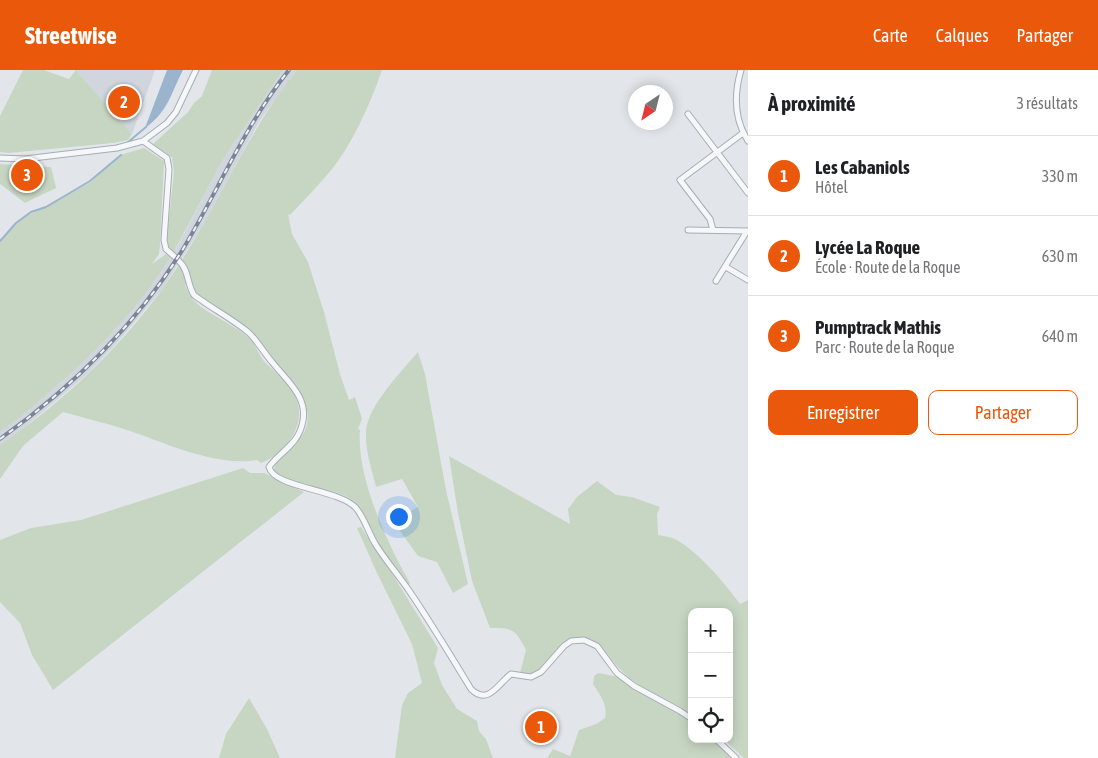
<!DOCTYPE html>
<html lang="fr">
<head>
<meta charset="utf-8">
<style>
  :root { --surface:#fff; --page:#f2f2f2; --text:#202124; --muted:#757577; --line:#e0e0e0; --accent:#ea580c }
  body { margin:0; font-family:"Asap Condensed",sans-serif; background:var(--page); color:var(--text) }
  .controls { position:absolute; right:15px; bottom:15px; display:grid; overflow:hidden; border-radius:10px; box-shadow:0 2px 12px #0003 }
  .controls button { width:45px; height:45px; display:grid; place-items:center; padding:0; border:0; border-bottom:1px solid var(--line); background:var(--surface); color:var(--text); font:25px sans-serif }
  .compass { position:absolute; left:628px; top:15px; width:45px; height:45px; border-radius:50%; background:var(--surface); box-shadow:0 2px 12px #0003; rotate:215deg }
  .you { position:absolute; left:398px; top:446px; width:18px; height:18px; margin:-12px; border:4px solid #fff; border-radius:50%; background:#1a73e8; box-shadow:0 0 0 8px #1a73e833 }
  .badge { display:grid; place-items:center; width:32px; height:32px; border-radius:50%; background:var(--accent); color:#fff; font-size:16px; font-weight:700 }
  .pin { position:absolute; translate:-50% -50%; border:2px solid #fff; box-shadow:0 1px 5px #0006 }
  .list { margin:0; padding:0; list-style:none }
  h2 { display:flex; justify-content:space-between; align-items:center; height:65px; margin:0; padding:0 20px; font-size:21px }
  h2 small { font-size:16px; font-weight:400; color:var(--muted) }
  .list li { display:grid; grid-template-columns:32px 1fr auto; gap:15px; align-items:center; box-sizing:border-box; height:80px; padding:0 20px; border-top:1px solid var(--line) }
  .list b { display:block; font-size:19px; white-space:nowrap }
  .list p { margin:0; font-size:16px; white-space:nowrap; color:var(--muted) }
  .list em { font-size:16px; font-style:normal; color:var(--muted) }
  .actions { display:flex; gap:10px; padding:15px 20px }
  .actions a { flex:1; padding:11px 0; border:1px solid var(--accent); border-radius:10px; text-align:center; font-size:18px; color:var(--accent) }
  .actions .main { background:var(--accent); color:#fff }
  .icon { flex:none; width:28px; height:28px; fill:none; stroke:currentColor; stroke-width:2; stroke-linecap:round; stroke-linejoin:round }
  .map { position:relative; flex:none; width:748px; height:688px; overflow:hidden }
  header { display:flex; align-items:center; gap:30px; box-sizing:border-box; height:70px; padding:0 25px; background:var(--accent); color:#fff }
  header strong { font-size:24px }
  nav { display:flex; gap:28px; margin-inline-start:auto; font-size:18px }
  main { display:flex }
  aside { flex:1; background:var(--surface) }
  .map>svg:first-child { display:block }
  .built { fill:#d0d5de }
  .green { fill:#c7d6c2 }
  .water { fill:#9ab4ce }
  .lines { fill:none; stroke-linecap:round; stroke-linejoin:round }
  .stream { stroke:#9ab4ce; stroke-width:2 }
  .minor-casing { stroke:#a6adb6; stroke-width:7 }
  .minor { stroke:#f5f7f9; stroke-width:5 }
  .rail-casing { stroke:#7a8596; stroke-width:4 }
  .rail { stroke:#f2f5f8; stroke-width:2; stroke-dasharray:5.5; stroke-linecap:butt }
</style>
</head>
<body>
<header>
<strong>Streetwise</strong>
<nav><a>Carte</a><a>Calques</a><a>Partager</a></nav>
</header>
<main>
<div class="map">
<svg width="748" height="688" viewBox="0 0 748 688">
  <rect width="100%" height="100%" fill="#e2e6eb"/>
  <path class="built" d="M76,0H155L132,64Z
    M283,0H297L260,50L204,153L163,218L115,275L86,305L19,362L0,375V362L59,314L155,208L178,175L224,88Z"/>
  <path class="green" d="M23,0H44L69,9L76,0L132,64L128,70L113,73L9,83L0,82V46Z
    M212,0H283L224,88L173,183L169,178L167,168L174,101L172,89L173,88L153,74L188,42L194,33L202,26Z
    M297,0H382C371,32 353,73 332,99C319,115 304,130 290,145L288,144L292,164L308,192L324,242L340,304L349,330L355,327L362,349L358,359L360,360C356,406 387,473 410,513L409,515C396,502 384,485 375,469C370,462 359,435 355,432C334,414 292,421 274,400C276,384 300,375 306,358C314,330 291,311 276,292C268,283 261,271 252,263C236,249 217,237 199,225L193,218L191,211L185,215C187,219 189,225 192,228C204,244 236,254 251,270C256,276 259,284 263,290C272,300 284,309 292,320C311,348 289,383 261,393L257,390C215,397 166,373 127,360C106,353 84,348 63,342L23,376L0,409V375C72,326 139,260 185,185C223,124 251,57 297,0Z
    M144,78L164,91L160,175L159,184L152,194L166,184L170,187C158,205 146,224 132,240C92,286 48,326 0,362V171L22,148L55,132L91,112L120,85Z
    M0,94L51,97L56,118L25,133L0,114Z
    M418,282L425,304L446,420L468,514L453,523L437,492L418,486L393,451L418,437L402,409L376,417C372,400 365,380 366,363C366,337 402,301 418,282Z
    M449,386L570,454L568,439L577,427L597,411L616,425L632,427L660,437L657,444L658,465C664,466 671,467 677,470C700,484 724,512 740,534L748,530V688H744L723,669H729V542H692V644C670,630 641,620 623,602C612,592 599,568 583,567C553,565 550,610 520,603L526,580C515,559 514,558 490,558L472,511L458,443Z
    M243,398L250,403H264L304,422L53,620L32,585L20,553L0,532V470L31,458L81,450Z
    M361,457L396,510L438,578L434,593L442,615L457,639L477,651L479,661L486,669L493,688H395L402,635L408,623L422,613L412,574L377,503L357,458Z
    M598,603L619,607L627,615L679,644L692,654V669H712L733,688H547L553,679L570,686L579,660L596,654L605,648C608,635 600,625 593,614L594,606Z
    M249,628L267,659L280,688H219L226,664Z"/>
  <path class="water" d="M167,0H183C171,23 168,42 145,58Z"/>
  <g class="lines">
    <path class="stream" d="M127,73L146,57
      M0,171L16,153L31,142L46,137L90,111L121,85"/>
    <g class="minor-casing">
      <path id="minor" d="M741,0C734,24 734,49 748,71
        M688,44L748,123
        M143,71L167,88L169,99L164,170L166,179L175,187
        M0,88L25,89L58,85L117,78L143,71L167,53L176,42L196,0
        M688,160L748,161
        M713,160L710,149L680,110L743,63
        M179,191C189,200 187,214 194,225C211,238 231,248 248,262C257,270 264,283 272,292C287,311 310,328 302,355C297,375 280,382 269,397C274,418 339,419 356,438C365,449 369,464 376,475C386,491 399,506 410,522C431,553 451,586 471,619C488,636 498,614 511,604L531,607L541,602L564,576L571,571L584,570L597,576L617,603L634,616L680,641L692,649
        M726,197L748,210
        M716,211L747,161
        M716,669L736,688"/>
    </g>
    <use href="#minor" class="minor"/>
    <g class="rail-casing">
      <path id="rail" d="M0,369C71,318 137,254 183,179C219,119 245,55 289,0"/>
    </g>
    <use href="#rail" class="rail"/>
  </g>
</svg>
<div class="controls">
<button>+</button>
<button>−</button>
<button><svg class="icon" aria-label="locate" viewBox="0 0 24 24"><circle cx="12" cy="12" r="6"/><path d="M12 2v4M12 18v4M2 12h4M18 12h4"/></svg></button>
</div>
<svg class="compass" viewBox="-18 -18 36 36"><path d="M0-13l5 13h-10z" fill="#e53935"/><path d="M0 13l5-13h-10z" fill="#757577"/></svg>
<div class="you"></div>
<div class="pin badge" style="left:541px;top:657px">1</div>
<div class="pin badge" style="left:124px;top:32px">2</div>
<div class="pin badge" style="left:27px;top:105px">3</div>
</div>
<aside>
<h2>À proximité<small>3 résultats</small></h2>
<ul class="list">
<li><span class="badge">1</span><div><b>Les Cabaniols</b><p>Hôtel</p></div><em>330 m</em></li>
<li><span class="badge">2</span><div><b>Lycée La Roque</b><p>École · Route de la Roque</p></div><em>630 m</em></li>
<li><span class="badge">3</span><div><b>Pumptrack Mathis</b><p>Parc · Route de la Roque</p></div><em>640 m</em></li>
</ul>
<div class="actions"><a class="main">Enregistrer</a><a>Partager</a></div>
</aside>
</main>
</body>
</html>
